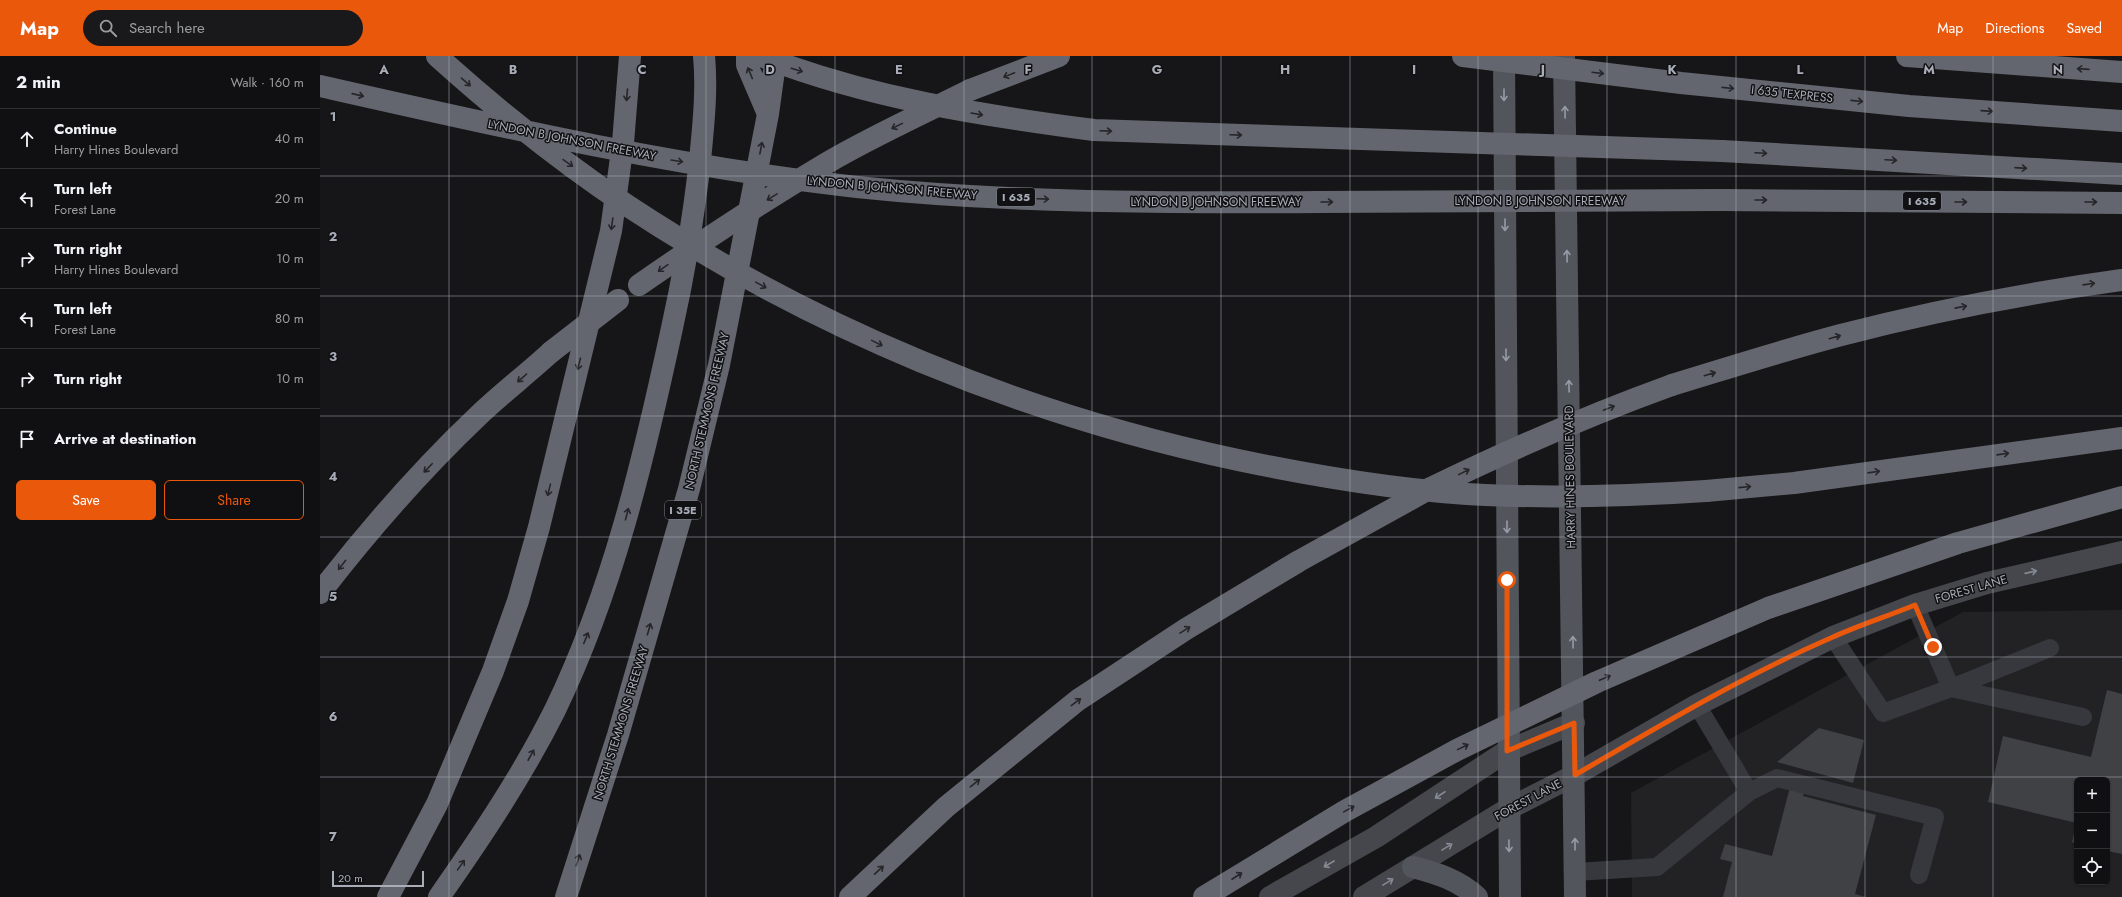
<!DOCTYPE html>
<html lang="en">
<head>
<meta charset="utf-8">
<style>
  :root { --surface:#101012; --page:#19191b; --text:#f1f3f6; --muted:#9c9d9f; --line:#303032; --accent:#ea580c }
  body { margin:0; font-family:Jost,sans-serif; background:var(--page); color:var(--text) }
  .controls { position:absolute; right:12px; bottom:12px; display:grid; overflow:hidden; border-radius:6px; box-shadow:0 1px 3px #0004 }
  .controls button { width:36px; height:36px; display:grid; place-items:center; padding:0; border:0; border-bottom:1px solid var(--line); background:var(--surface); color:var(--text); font:20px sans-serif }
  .scale { position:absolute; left:12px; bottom:10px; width:92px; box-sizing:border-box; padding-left:4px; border:2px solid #a8adb8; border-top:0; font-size:11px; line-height:14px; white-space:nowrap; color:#a8adb8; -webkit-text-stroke:3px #111113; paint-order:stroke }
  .stop { position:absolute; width:12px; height:12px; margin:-9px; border:3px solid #ea580c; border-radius:50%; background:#fff }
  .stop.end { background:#ea580c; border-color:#fff; box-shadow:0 1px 4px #0008 }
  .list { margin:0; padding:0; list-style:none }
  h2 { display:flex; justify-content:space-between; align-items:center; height:52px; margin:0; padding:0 16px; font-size:17px }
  h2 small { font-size:13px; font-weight:400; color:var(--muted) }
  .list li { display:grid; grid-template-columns:26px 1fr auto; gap:12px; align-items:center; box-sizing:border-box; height:60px; padding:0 16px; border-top:1px solid var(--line) }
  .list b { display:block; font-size:15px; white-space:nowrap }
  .list p { margin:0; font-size:13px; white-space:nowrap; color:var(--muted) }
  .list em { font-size:13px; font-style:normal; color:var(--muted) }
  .actions { display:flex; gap:8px; padding:12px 16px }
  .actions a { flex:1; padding:9px 0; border:1px solid var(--accent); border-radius:6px; text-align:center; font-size:14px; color:var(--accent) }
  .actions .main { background:var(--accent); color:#fff }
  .icon { flex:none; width:22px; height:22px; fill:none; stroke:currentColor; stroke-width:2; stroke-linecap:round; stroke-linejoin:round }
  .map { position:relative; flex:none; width:1802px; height:841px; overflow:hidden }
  header { display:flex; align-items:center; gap:24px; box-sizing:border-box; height:56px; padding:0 20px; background:var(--accent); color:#fff }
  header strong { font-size:19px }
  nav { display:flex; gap:22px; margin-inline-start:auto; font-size:14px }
  .search { width:280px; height:36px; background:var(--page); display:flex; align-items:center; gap:10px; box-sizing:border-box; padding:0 14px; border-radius:22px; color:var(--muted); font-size:15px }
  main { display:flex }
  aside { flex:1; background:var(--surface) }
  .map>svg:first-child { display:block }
  .built { fill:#222225; fill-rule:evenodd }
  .building { fill:#404145 }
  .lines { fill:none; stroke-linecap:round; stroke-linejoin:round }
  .service { stroke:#37383d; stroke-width:18 }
  .secondary { stroke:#45474d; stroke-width:22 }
  .primary { stroke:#53555c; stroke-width:22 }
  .motorway { stroke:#63666e; stroke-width:22 }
  .motorway-bridge { stroke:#63666e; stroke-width:22 }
  .oneway { stroke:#26262a }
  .oneway2 { stroke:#979ba6 }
  .oneway3 { stroke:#858993 }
  .route { stroke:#ea580c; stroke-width:5 }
  .grid { fill:none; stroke:#a8adb8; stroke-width:1; stroke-opacity:0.55 }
  .labels { text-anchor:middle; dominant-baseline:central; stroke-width:3; stroke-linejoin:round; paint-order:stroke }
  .shield { fill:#111113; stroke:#7b7e86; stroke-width:1 }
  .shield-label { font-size:11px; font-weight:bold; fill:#a8adb8 }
  .street-label { font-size:12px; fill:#a8adb8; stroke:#111113 }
  .grid-label { font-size:13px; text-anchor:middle; font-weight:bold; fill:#a8adb8; stroke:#111113; stroke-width:3; stroke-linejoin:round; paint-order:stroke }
</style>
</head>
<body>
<header>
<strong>Map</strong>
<div class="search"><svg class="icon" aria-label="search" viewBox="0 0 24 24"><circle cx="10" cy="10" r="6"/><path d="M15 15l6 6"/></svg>Search here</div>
<nav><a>Map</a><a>Directions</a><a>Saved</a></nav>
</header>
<main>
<aside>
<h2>2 min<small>Walk · 160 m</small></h2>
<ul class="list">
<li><svg class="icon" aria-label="ahead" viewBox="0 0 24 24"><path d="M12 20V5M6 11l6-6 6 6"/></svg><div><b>Continue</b><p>Harry Hines Boulevard</p></div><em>40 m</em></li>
<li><svg class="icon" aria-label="left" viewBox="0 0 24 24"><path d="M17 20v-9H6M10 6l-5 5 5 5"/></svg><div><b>Turn left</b><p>Forest Lane</p></div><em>20 m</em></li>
<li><svg class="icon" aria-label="right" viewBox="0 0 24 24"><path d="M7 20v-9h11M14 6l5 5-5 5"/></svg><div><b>Turn right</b><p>Harry Hines Boulevard</p></div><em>10 m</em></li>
<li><svg class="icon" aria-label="left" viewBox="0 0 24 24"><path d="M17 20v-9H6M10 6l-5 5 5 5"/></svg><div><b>Turn left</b><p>Forest Lane</p></div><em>80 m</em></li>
<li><svg class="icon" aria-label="right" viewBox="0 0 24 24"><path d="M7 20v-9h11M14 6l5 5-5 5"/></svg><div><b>Turn right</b></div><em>10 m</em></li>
<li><svg class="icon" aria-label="arrive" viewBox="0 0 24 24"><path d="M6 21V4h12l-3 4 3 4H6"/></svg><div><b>Arrive at destination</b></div></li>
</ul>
<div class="actions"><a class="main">Save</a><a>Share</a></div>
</aside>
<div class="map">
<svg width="1802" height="841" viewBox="0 0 1802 841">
  <rect width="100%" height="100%" fill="#161618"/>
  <path class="built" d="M1802,554V841H1312L1311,737L1643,556ZM1757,724H1787V826H1757Z"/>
  <path class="building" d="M1787,634L1802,638V798L1787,795V724H1757V767L1668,746L1683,680L1771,701Z
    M1499,672L1544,684L1533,727L1457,706Z
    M1471,727L1485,731L1483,740L1556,759L1535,838L1546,841H1403L1412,806L1400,803L1405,788L1452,800Z
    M1756,767H1757V788L1752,786Z"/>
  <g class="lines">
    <path class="service" d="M1513,581L1563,657L1631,632L1595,549
      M1631,632L1763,661
      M1631,632L1730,592
      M1429,736L1457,722L1615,761L1599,819
      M1255,816L1337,811L1429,736L1377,649"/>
    <path class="secondary" d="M950,841L1056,781L1187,695L1254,667
      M1044,841L1188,753L1255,719L1377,649L1513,581L1595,549L1667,527L1802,496"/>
    <path class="primary" d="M1184,0L1190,841
      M1244,0L1255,841
      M1093,811C1116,817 1139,824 1157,841"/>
    <path class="motorway" d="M427,0V9L448,58
      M1587,0L1802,16
      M650,34L739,0
      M1402,95L1802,118
      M1402,144L1802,147
      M1352,329C1408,312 1464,294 1521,279C1613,255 1707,237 1802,224
      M1386,435L1474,427L1802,382
      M0,537C48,475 101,414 158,360C181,338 207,318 231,296
      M68,841L117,748L173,615L198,545L219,471L291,175L303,87L310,0
      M119,841C161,781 202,720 235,654C293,534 324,402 352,272C365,213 375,154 381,94C384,63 387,31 384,0
      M246,841L298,679L369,433L399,309L448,58L456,0
      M530,841L626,751L758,644L866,573L979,505L1109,433"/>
    <path class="motorway-bridge" d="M117,0C177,54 240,105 308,150C493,272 701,358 918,404C999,421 1082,435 1165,439C1239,442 1312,440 1386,435
      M441,0C549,42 659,59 774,74L1402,95
      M1143,0L1361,27L1589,50L1802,65
      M0,30C177,70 356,111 537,131C689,147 844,147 998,146C1132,145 1267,145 1402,144
      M319,229C381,186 443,145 507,107C553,80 602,58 650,34
      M231,296L298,244
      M1109,433C1189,394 1269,359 1352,329
      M884,841L1025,755L1137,694L1277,626L1448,552L1638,487L1802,441"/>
  </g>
  <defs><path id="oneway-shaft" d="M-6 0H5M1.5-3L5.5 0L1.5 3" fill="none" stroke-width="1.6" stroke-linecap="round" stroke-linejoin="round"/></defs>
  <g class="oneway">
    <use href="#oneway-shaft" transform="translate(1763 13) rotate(-176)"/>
    <use href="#oneway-shaft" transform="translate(477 14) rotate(17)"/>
    <use href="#oneway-shaft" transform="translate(430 17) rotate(-113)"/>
    <use href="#oneway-shaft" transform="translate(1278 17) rotate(7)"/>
    <use href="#oneway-shaft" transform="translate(689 19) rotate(158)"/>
    <use href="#oneway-shaft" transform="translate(146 26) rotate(41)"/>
    <use href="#oneway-shaft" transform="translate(1408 32) rotate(6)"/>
    <use href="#oneway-shaft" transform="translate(38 39) rotate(13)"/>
    <use href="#oneway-shaft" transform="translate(307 39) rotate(95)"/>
    <use href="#oneway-shaft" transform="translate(1537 45) rotate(6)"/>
    <use href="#oneway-shaft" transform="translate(1667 55) rotate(4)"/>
    <use href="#oneway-shaft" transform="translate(657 58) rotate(10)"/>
    <use href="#oneway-shaft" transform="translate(577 70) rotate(154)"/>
    <use href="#oneway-shaft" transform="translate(786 75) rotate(2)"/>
    <use href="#oneway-shaft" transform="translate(916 79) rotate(2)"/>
    <use href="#oneway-shaft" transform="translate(441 92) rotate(-79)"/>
    <use href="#oneway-shaft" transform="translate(1441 97) rotate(3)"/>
    <use href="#oneway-shaft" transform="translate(1571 104) rotate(3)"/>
    <use href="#oneway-shaft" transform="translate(357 105) rotate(9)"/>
    <use href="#oneway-shaft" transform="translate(248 107) rotate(35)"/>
    <use href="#oneway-shaft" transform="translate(1701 112) rotate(4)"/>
    <use href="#oneway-shaft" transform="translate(452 141) rotate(148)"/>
    <use href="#oneway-shaft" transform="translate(723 143) rotate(2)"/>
    <use href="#oneway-shaft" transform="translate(1441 144)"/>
    <use href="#oneway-shaft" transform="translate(1007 146)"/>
    <use href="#oneway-shaft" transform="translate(1641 146)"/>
    <use href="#oneway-shaft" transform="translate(1771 146)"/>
    <use href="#oneway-shaft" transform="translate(292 168) rotate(98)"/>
    <use href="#oneway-shaft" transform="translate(343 212) rotate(145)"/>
    <use href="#oneway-shaft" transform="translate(1769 228) rotate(-8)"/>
    <use href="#oneway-shaft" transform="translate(441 229) rotate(29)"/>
    <use href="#oneway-shaft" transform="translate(1641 251) rotate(-11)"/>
    <use href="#oneway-shaft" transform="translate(1515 281) rotate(-16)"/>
    <use href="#oneway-shaft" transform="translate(557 287) rotate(26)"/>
    <use href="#oneway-shaft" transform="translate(259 308) rotate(104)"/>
    <use href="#oneway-shaft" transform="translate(1390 318) rotate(-16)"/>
    <use href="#oneway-shaft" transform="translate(202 322) rotate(139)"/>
    <use href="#oneway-shaft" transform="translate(1289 352) rotate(-21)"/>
    <use href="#oneway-shaft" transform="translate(1683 398) rotate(-8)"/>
    <use href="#oneway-shaft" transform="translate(108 412) rotate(134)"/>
    <use href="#oneway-shaft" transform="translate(1144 416) rotate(-26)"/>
    <use href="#oneway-shaft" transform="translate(1554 416) rotate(-8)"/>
    <use href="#oneway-shaft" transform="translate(1425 431) rotate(-6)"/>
    <use href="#oneway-shaft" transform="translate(229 434) rotate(104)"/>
    <use href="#oneway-shaft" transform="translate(307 458) rotate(-75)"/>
    <use href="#oneway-shaft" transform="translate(22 509) rotate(128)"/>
    <use href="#oneway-shaft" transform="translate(329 573) rotate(-74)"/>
    <use href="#oneway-shaft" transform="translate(865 574) rotate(-32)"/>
    <use href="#oneway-shaft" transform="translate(266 582) rotate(-68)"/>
    <use href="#oneway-shaft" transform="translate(1285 622) rotate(-23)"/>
    <use href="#oneway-shaft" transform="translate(756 646) rotate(-37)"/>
    <use href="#oneway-shaft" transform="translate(1143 691) rotate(-26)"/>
    <use href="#oneway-shaft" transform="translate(211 699) rotate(-61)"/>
    <use href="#oneway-shaft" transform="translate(655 727) rotate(-39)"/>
    <use href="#oneway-shaft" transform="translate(1029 753) rotate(-29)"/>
    <use href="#oneway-shaft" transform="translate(258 804) rotate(-72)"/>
    <use href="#oneway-shaft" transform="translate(141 809) rotate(-55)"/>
    <use href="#oneway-shaft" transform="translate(559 814) rotate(-43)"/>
    <use href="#oneway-shaft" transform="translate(917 820) rotate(-33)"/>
  </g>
  <g class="oneway2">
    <use href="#oneway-shaft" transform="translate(1184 39) rotate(90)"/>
    <use href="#oneway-shaft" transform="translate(1245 56) rotate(-91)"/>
    <use href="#oneway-shaft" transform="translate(1185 169) rotate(90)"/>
    <use href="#oneway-shaft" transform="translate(1247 200) rotate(-91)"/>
    <use href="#oneway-shaft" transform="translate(1186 299) rotate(90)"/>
    <use href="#oneway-shaft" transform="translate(1249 330) rotate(-91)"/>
    <use href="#oneway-shaft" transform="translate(1187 471) rotate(90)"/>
    <use href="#oneway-shaft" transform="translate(1253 586) rotate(-91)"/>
    <use href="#oneway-shaft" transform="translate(1255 788) rotate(-90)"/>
    <use href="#oneway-shaft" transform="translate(1189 790) rotate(89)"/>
  </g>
  <g class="oneway3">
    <use href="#oneway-shaft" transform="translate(1711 516) rotate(-13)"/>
    <use href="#oneway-shaft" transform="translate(1120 739) rotate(147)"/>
    <use href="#oneway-shaft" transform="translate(1127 791) rotate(-31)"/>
    <use href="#oneway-shaft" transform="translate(1009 808) rotate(150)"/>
    <use href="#oneway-shaft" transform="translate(1068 826) rotate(-31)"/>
  </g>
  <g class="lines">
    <path class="route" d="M1187,524V695L1254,667L1255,719C1339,670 1423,620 1513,581C1540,569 1568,560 1595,549L1613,591"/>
  </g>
  <path class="grid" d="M129,0V841M257,0V841M386,0V841M515,0V841M644,0V841M772,0V841M901,0V841M1030,0V841M1158,0V841M1287,0V841M1416,0V841M1545,0V841M1673,0V841M0,120H1802M0,240H1802M0,360H1802M0,481H1802M0,601H1802M0,721H1802"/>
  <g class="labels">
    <g class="shield">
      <rect x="677" y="132" width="38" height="18" rx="3"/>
      <rect x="1583" y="136" width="38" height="18" rx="3"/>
      <rect x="345" y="445" width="36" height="18" rx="3"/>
    </g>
    <g class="shield-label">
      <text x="696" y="141">I 635</text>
      <text x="1602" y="145">I 635</text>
      <text x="363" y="454">I 35E</text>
    </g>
    <g class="street-label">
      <text transform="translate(1472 38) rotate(6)">I 635 TEXPRESS</text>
      <text transform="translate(252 84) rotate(11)">LYNDON B JOHNSON FREEWAY</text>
      <text transform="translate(572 132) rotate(5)">LYNDON B JOHNSON FREEWAY</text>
      <text x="1220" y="145">LYNDON B JOHNSON FREEWAY</text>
      <text x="896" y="146">LYNDON B JOHNSON FREEWAY</text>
      <text transform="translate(387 355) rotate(-77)">NORTH STEMMONS FREEWAY</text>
      <text transform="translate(1250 421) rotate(-91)">HARRY HINES BOULEVARD</text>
      <text transform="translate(1651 533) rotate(-16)">FOREST LANE</text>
      <text transform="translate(301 667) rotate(-73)">NORTH STEMMONS FREEWAY</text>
      <text transform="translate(1208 744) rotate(-28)">FOREST LANE</text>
    </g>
  </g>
  <g class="grid-label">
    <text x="64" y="18">A</text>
    <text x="193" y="18">B</text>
    <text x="322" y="18">C</text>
    <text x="450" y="18">D</text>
    <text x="579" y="18">E</text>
    <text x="708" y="18">F</text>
    <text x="837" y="18">G</text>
    <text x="965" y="18">H</text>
    <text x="1094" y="18">I</text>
    <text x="1223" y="18">J</text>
    <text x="1352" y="18">K</text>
    <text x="1480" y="18">L</text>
    <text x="1609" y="18">M</text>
    <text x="1738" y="18">N</text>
    <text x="13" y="65">1</text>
    <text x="13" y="185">2</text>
    <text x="13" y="305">3</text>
    <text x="13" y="425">4</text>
    <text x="13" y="545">5</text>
    <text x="13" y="665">6</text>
    <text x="13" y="785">7</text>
  </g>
</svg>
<div class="controls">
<button>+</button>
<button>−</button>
<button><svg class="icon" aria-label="locate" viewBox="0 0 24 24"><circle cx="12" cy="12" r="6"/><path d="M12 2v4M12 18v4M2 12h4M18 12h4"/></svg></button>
</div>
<div class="scale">20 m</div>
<div class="stop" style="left:1187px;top:524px"></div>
<div class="stop end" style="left:1613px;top:591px"></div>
</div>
</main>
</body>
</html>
